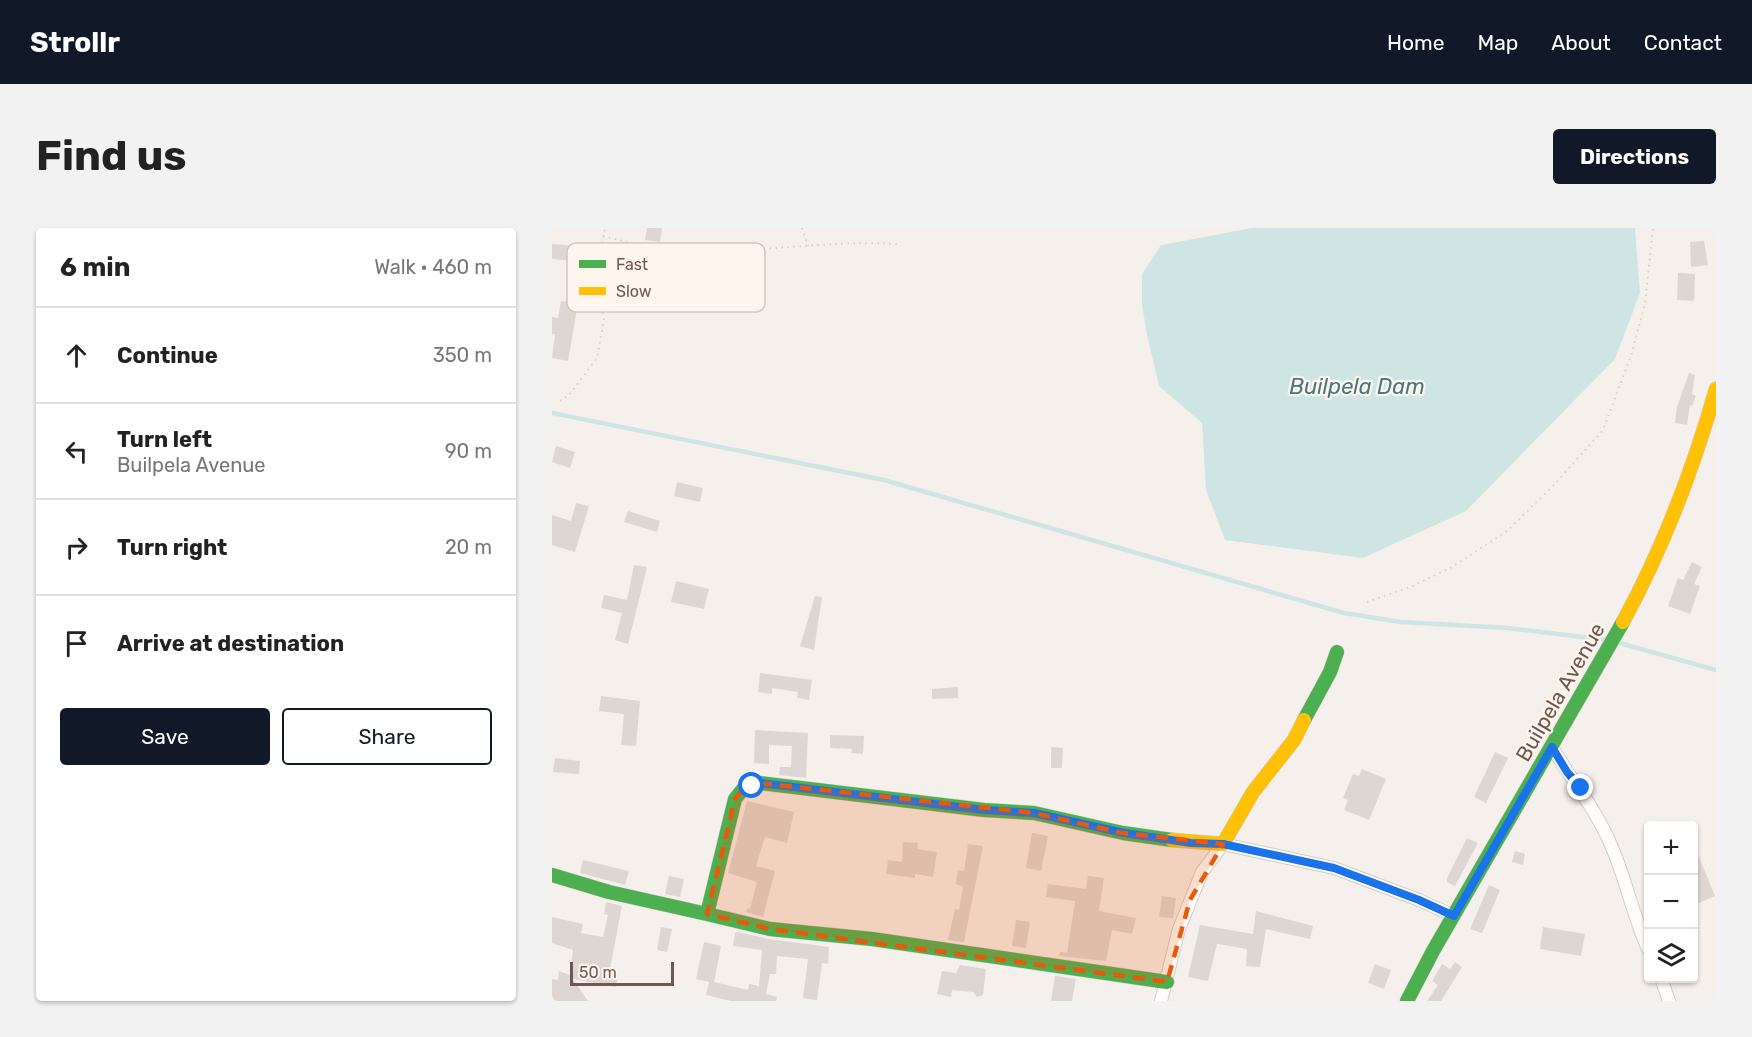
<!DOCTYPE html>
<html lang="en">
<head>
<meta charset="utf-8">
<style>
  :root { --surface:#fff; --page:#f2f2f2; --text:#222; --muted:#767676; --line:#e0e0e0; --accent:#111827 }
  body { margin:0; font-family:Rubik,sans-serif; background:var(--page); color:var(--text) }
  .controls { position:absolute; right:18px; bottom:18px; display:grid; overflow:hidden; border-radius:6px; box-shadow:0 2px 4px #0004 }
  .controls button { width:54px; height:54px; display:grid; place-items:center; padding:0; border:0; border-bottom:2px solid var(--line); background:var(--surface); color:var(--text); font:30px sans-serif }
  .scale { position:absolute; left:18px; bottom:15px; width:104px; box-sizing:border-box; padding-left:6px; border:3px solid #705750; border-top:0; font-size:16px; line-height:21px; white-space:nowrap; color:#705750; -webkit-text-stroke:4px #fdf5ee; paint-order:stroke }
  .stop { position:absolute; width:18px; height:18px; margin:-14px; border:4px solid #1a73e8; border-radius:50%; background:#fff }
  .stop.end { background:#1a73e8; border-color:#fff; box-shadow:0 2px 6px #0008 }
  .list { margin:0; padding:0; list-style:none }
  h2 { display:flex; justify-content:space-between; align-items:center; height:78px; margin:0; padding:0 24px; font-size:26px }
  h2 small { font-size:20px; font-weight:400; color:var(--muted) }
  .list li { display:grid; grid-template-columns:39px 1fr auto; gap:18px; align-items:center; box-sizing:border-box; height:96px; padding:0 24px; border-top:2px solid var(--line) }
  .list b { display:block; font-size:22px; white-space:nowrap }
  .list p { margin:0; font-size:20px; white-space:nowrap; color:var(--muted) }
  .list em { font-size:20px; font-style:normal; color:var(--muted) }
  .actions { display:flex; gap:12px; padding:18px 24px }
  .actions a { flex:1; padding:14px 0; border:2px solid var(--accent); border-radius:6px; text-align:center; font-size:21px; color:var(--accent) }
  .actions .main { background:var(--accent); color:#fff }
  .icon { flex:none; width:33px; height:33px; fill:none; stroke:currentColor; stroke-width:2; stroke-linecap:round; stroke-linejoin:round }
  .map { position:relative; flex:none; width:1164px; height:773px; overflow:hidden; border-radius:6px }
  header { display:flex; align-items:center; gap:36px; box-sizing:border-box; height:84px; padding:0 30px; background:var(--accent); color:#fff }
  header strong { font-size:28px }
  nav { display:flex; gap:33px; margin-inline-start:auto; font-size:21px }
  .intro { display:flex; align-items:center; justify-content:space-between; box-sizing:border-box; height:144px; padding:0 36px }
  h1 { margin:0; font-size:42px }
  .button { padding:15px 27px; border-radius:6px; background:var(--accent); color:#fff; font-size:21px; font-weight:700 }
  main { display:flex; gap:36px; padding:0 36px }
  aside { flex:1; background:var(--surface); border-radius:6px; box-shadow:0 2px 4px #0004 }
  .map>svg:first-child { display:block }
  .water { fill:#cfe5e4 }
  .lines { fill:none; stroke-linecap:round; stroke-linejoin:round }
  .stream { stroke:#cfe5e4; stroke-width:4.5 }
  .building { fill:#ded6d2 }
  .street-casing { stroke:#d3ccc7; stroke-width:14 }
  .fast-casing { stroke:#d5ccc8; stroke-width:15 }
  .slow-casing { stroke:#d5ccc8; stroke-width:15 }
  .path { stroke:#d6d0cc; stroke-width:2; stroke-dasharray:1.5 4.5; stroke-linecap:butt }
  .street { stroke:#fefdfc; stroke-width:12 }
  .fast { stroke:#4caf50; stroke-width:14 }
  .slow { stroke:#ffc107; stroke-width:14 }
  .route { stroke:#1a73e8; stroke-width:8 }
  .marked { fill:#e8590c; fill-opacity:0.2; stroke:#e8590c; stroke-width:4.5; stroke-dasharray:12 8; stroke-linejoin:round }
  .labels { text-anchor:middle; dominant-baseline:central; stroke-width:4.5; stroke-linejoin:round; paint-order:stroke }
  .street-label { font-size:21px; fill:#705750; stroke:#fdf5ee }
  .water-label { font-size:22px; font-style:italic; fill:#49787a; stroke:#fdf5ee }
  .key { fill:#fdf5ee; stroke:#d3c6bf; stroke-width:1.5 }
  .key-label { font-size:16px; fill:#705750 }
</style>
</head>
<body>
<header>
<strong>Strollr</strong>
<nav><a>Home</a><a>Map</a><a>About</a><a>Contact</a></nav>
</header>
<div class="intro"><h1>Find us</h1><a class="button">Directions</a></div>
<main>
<aside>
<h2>6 min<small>Walk · 460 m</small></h2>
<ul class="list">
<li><svg class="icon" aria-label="ahead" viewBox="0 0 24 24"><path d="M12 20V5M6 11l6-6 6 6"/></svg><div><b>Continue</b></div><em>350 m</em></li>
<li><svg class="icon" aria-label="left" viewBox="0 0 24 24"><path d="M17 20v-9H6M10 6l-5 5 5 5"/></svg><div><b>Turn left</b><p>Builpela Avenue</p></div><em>90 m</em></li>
<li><svg class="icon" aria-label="right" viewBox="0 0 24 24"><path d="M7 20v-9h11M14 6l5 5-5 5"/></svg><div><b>Turn right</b></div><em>20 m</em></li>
<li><svg class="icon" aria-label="arrive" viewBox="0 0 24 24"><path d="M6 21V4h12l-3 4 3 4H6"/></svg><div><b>Arrive at destination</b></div></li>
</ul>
<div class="actions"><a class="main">Save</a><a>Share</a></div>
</aside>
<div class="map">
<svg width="1164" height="773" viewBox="0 0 1164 773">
  <rect width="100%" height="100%" fill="#f5f0ec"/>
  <path class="water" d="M700,0H1083L1088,65L1063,131L914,283L811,330L673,312L654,262L650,195L607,158L595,107L590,76V46L609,17Z"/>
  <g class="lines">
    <path class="stream" d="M0,185L332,252L792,385L849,394L956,400L1056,412
      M1064,414L1164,442"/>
  </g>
  <path class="building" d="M95,0H110L108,14L93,12Z
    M1152,13L1156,37L1139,39L1138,14Z
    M0,16L38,19L33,52L19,49L21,33L0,31Z
    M1126,45L1143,46L1142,73L1125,72Z
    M9,73L26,75L16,133L0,130L3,106H0V89L6,90Z
    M1137,145L1143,147L1140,166L1144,168L1140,178L1138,177L1135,197L1123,195L1125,179Z
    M4,218L23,224L18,240L0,234Z
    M125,254L151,260L148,274L122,268Z
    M24,275L37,278L23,324L0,317V287L19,293Z
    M76,283L108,293L105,304L72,294Z
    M1140,334L1150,339L1142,356L1148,358L1138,386L1116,378L1126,350L1131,352Z
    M82,337L95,339L76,416L63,412L70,385L49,380L52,367L75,372Z
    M124,353L157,361L152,381L119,374Z
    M263,368L270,369L262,422L248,418Z
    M208,445L260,452L257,472L245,470L246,464L220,460V466L206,464Z
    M406,459V470L380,471V461Z
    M49,468L88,473L84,518L69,517L72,486L47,483Z
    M203,502L256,505L254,550L227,547L228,539H239L240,518L217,517V536L202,535Z
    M278,507L312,508L311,526L299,525L300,521L278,520Z
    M499,519L511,520L510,540H499Z
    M943,524L956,530L934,575L922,569Z
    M3,530L28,533L27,546L1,544Z
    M810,541L834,551L817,592L792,582L796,572L791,570L801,546L807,548Z
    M195,573L242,584L235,615L213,609L204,638L223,643L211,689L194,684L195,680L198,681L205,654L176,645Z
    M480,605L496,608L489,643L474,640Z
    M915,610L926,615L903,658L895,654V650Z
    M351,614L366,615L365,621L385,624L381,649L363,646V650L334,646L336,632L350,634Z
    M416,616L431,618L412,714L396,712L403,681L407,682L411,659L404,656L406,642L412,643Z
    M1142,617L1163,668L1142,677Z
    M963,623L973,626L971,637L960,634Z
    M31,632L77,643L73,657L28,645Z
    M117,648L132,651L128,669L113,666Z
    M536,648L552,650L547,683L584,690L580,706L560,702L554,733L507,728L508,724L515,725L523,673L494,669L496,656L534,661Z
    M937,657L948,662L930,705L918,701Z
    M610,668L624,670L621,690L607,689Z
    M54,674L70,678L57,746L66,747L64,759L21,751L36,773H0V751L6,752L7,743L18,747L21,722L0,715V689L31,696L29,705L51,709L56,687L52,686Z
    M704,683L761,698L758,711L714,701L708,739L694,738L695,721L665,716L656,753L636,749L648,697L701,706Z
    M464,692L478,694L474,720L460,718Z
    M109,699L120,701L115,724L105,722Z
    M991,699L1033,706L1029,728L988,721Z
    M186,704L217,711L277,719L276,736L270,735L265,772L251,770L256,731L225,728L224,746H218L214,766L225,769L224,773H179L154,767L157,754L144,751L152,714L169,718L162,754L196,762L197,756L207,758L210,722L181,718L183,705Z
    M903,734L910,739L889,773H875L886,757L880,753L890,736L898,741Z
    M823,736L839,742L832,761L816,755Z
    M408,737L434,741L431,767L425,769L421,764L400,762L399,769L385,766L390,743L404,745Z
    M503,748L524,751L520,773H499Z"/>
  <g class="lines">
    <g class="street-casing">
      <path id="street" d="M1000,519C1019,552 1044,581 1059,617C1074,651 1081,688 1096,721
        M1109,750L1117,773
        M609,773L627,701L650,644L671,616L782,640L867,672L902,688"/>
    </g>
    <g class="fast-casing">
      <path id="fast" d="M752,492L778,444L785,424
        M0,647L57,664L155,686L183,571L191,561L208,555L432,582L482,585L571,605L620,612
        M155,686L218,701L320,711L615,754
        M855,773L881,723L1071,394"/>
    </g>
    <g class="slow-casing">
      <path id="slow" d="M1071,394C1111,320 1141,242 1164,161
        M620,612L671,616L701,564L742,512L752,492"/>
    </g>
    <path class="path" d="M250,0L256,18
      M51,8C82,16 114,23 146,23C213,24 279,12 345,16
      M8,173L17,167L45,130L52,91L44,53L53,0
      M815,374L861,358L900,339L955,303L1000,259L1051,202L1079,128L1093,76L1101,0"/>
    <use href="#street" class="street"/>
    <use href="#fast" class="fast"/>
    <use href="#slow" class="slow"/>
  </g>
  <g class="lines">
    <path class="route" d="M200,558L208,555L432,582L482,585L572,605L639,615L671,616L782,640L867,672L902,688L1000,519L1015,544L1029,560"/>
  </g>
  <path class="marked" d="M208,555L482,585L571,605L671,616L638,672L615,754L218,701L155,686L183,571L191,561Z"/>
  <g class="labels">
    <g class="street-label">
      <text transform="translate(1008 464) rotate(-60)">Builpela Avenue</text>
    </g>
    <g class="water-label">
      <text x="805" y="158">Builpela Dam</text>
    </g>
  </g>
  <rect x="15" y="15" width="198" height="69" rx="9" class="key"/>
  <rect x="27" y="32" width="27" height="8" fill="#4caf50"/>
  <rect x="27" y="59" width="27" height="8" fill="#ffc107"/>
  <g class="key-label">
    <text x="64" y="42">Fast</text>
    <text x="64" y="69">Slow</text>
  </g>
</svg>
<div class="controls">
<button>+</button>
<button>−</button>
<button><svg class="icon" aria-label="layers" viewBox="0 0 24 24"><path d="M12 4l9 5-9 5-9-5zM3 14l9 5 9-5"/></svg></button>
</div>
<div class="scale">50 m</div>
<div class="stop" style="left:200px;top:558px"></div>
<div class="stop end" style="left:1029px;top:560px"></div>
</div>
</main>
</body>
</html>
